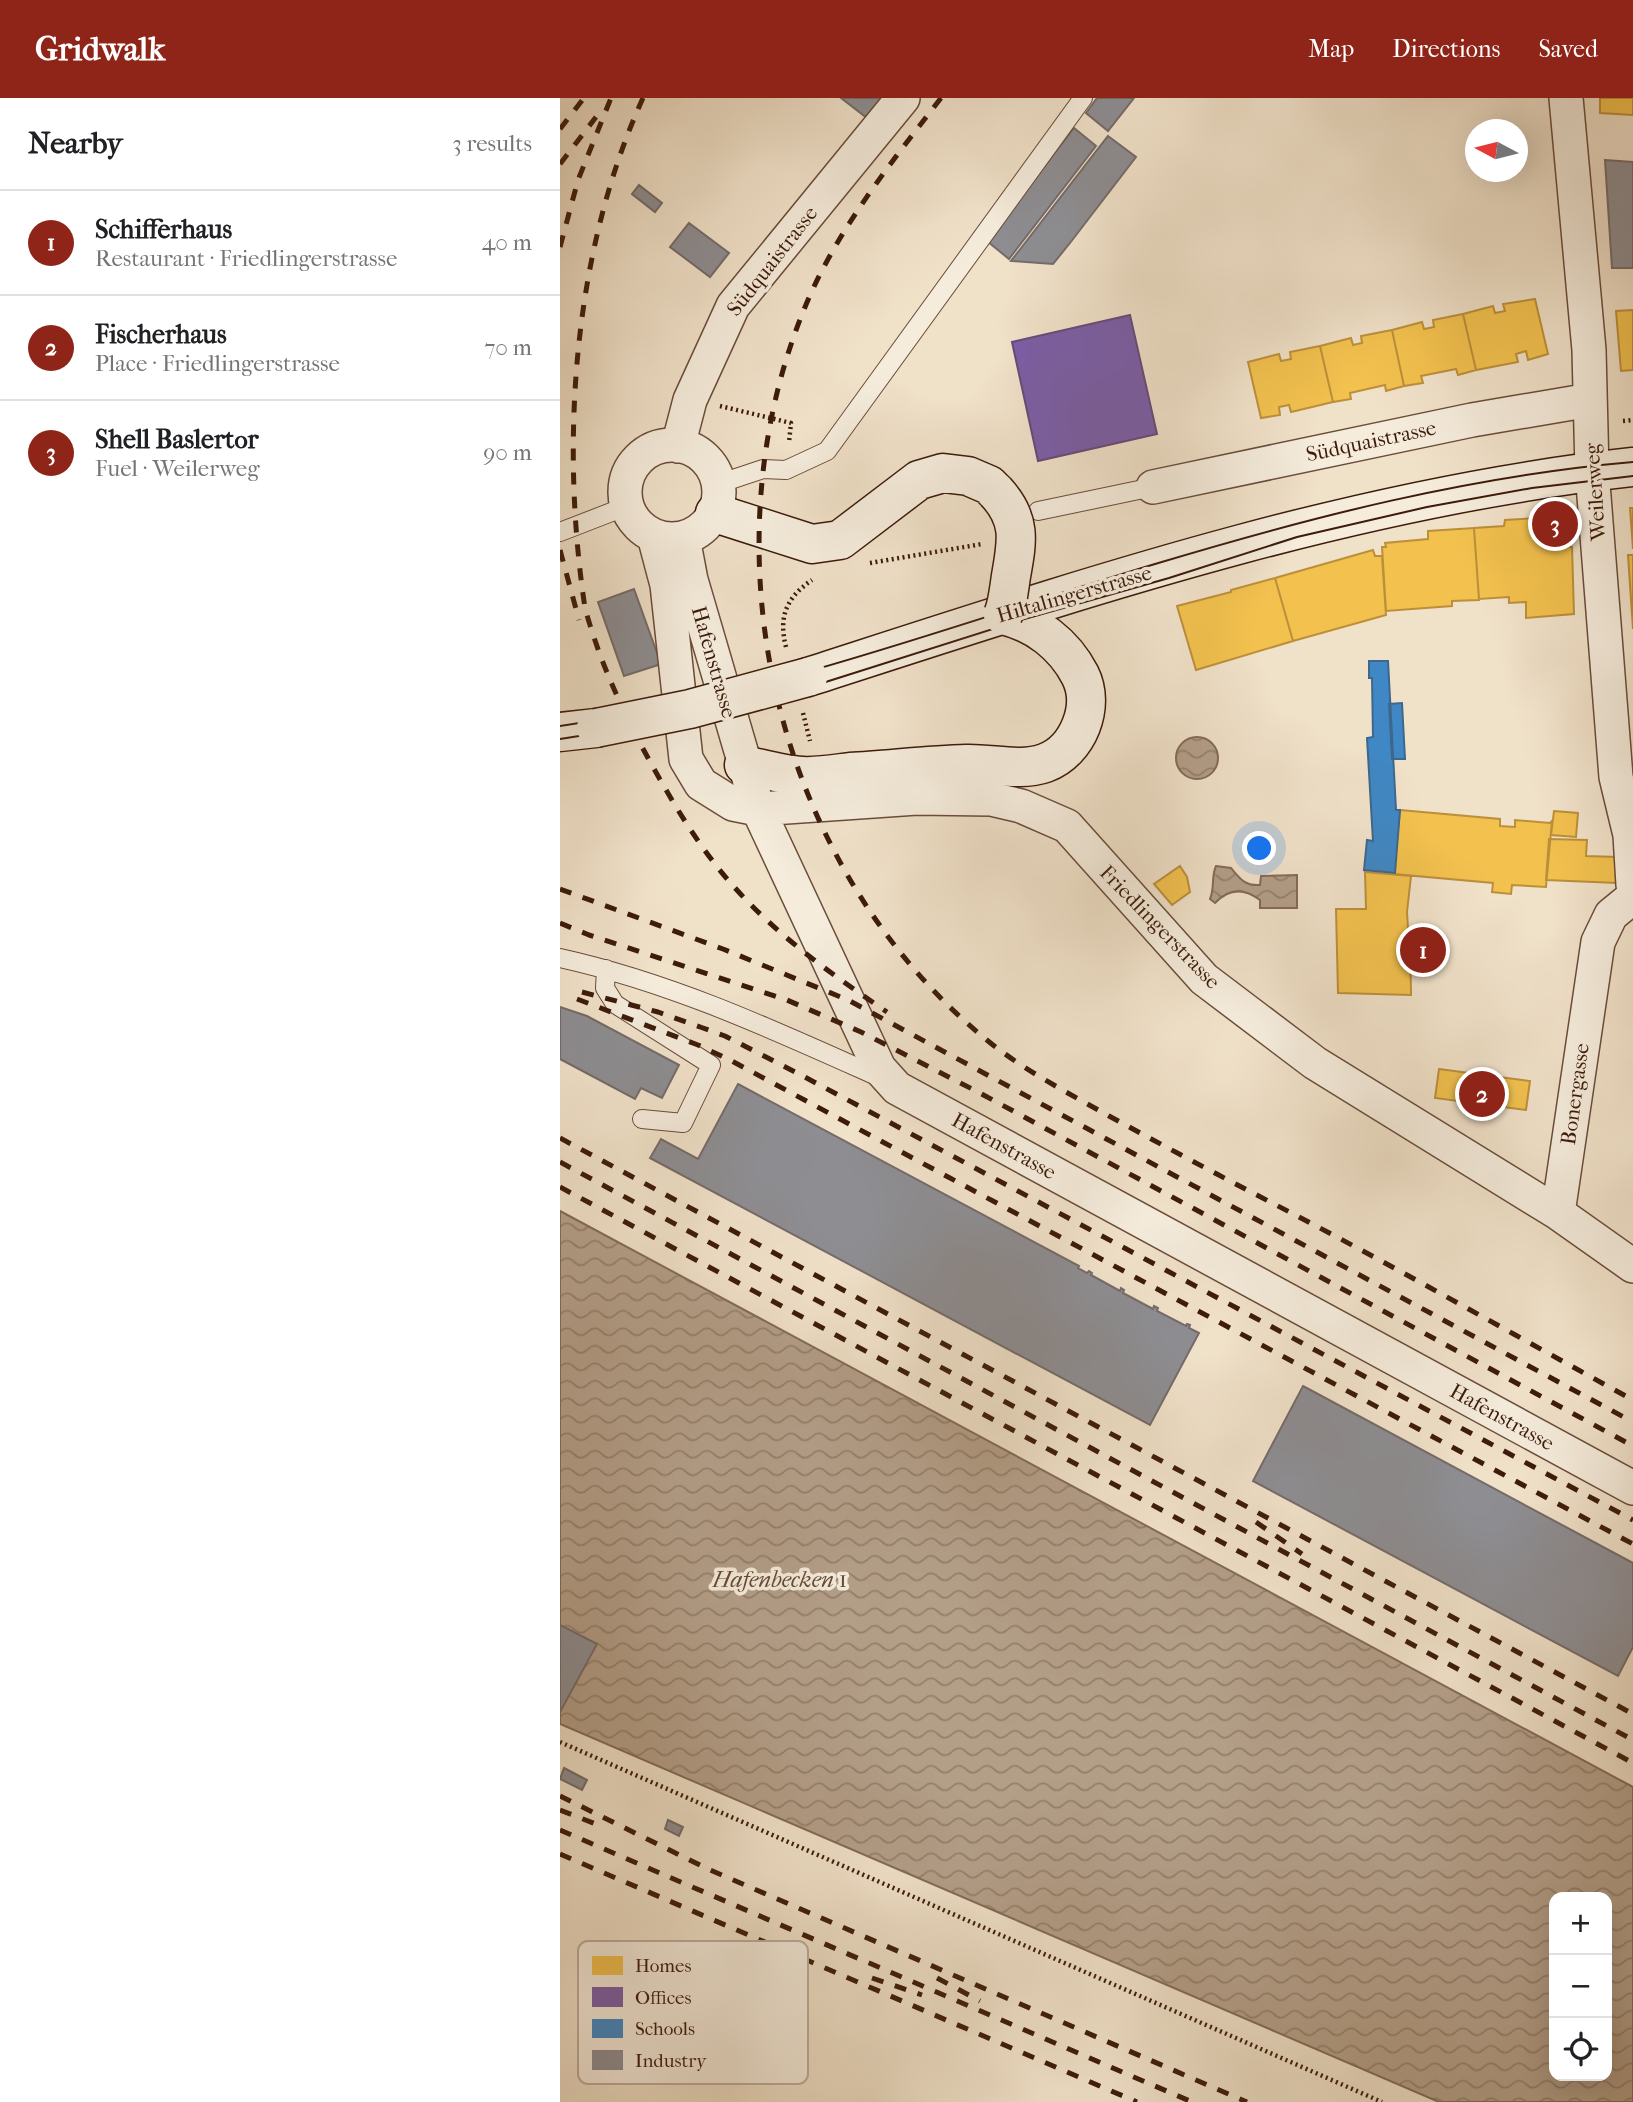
<!DOCTYPE html>
<html lang="en">
<head>
<meta charset="utf-8">
<style>
  :root { --surface:#fff; --page:#f2f2f2; --text:#202124; --muted:#757577; --line:#e0e0e0; --accent:#8f2418 }
  body { margin:0; font-family:"IM FELL French Canon",serif; background:var(--page); color:var(--text) }
  .controls { position:absolute; right:21px; bottom:21px; display:grid; overflow:hidden; border-radius:14px; box-shadow:0 7px 28px #0002 }
  .controls button { width:63px; height:63px; display:grid; place-items:center; padding:0; border:0; border-bottom:2px solid var(--line); background:var(--surface); color:var(--text); font:35px sans-serif }
  .compass { position:absolute; left:905px; top:21px; width:63px; height:63px; border-radius:50%; background:var(--surface); box-shadow:0 7px 28px #0002; rotate:277deg }
  .you { position:absolute; left:700px; top:751px; width:24px; height:24px; margin:-18px; border:5px solid #fff; border-radius:50%; background:#1a73e8; box-shadow:0 0 0 10px #1a73e833 }
  .badge { display:grid; place-items:center; width:46px; height:46px; border-radius:50%; background:var(--accent); color:#fff; font-size:23px; font-weight:700 }
  .pin { position:absolute; translate:-50% -50%; border:4px solid #fff; box-shadow:0 2px 7px #0006 }
  .list { margin:0; padding:0; list-style:none }
  h2 { display:flex; justify-content:space-between; align-items:center; height:91px; margin:0; padding:0 28px; font-size:30px }
  h2 small { font-size:23px; font-weight:400; color:var(--muted) }
  .list li { display:grid; grid-template-columns:46px 1fr auto; gap:21px; align-items:center; box-sizing:border-box; height:105px; padding:0 28px; border-top:2px solid var(--line) }
  .list b { display:block; font-size:26px; white-space:nowrap }
  .list p { margin:0; font-size:23px; white-space:nowrap; color:var(--muted) }
  .list em { font-size:23px; font-style:normal; color:var(--muted) }
  .icon { flex:none; width:38px; height:38px; fill:none; stroke:currentColor; stroke-width:2; stroke-linecap:round; stroke-linejoin:round }
  .map { position:relative; flex:none; width:1073px; height:2004px; overflow:hidden }
  header { display:flex; align-items:center; gap:42px; box-sizing:border-box; height:98px; padding:0 35px; background:var(--accent); color:#fff }
  header strong { font-size:33px }
  nav { display:flex; gap:38px; margin-inline-start:auto; font-size:24px }
  main { display:flex }
  aside { flex:1; background:var(--surface) }
  .map>svg:first-child { display:block }
  .water { fill:url(#water-waves); stroke:#846a56; stroke-width:2; fill-rule:evenodd }
  .homes { fill:#f2c14e; stroke:#bc8f3a; stroke-width:2 }
  .offices { fill:#7b5ea7; stroke:#684a78; stroke-width:2 }
  .schools { fill:#3f88c5; stroke:#3e678d; stroke-width:2 }
  .industry { fill:#8d8d92; stroke:#756b69; stroke-width:2 }
  .lines { fill:none; stroke-linecap:round; stroke-linejoin:round }
  .service-casing { stroke:#6a4c3a; stroke-width:20 }
  .minor-casing { stroke:#6a4c3a; stroke-width:36 }
  .secondary-casing { stroke:#3d1b0a; stroke-width:41 }
  .path { stroke:#3d1b0a; stroke-width:4.5; stroke-dasharray:2 3.5; stroke-linecap:butt }
  .service { stroke:#f5ecdc; stroke-width:18 }
  .minor { stroke:#f5ecdc; stroke-width:33 }
  .secondary { stroke:#f5ecdc; stroke-width:38 }
  .tram { stroke:#3d1b0a; stroke-width:2 }
  .rail { stroke:#3d1b0a; stroke-width:5; stroke-dasharray:12 12; stroke-linecap:butt }
  .secondary-bridge-casing { stroke:#3d1b0a; stroke-width:41; stroke-linecap:butt }
  .secondary-bridge { stroke:#f5ecdc; stroke-width:38 }
  .labels { text-anchor:middle; dominant-baseline:central; stroke-width:7; stroke-linejoin:round; paint-order:stroke }
  .street-label { font-size:21px; fill:#3d1b0a; stroke:#f5ecdc }
  .water-label { font-size:23px; font-style:italic; fill:#664936; stroke:#f5ecdc }
  .key { fill:#f5ecdc; stroke:#bead9d; stroke-width:2 }
  .key-label { font-size:19px; fill:#3d1b0a }
</style>
</head>
<body>
<header>
<strong>Gridwalk</strong>
<nav><a>Map</a><a>Directions</a><a>Saved</a></nav>
</header>
<main>
<aside>
<h2>Nearby<small>3 results</small></h2>
<ul class="list">
<li><span class="badge">1</span><div><b>Schifferhaus</b><p>Restaurant · Friedlingerstrasse</p></div><em>40 m</em></li>
<li><span class="badge">2</span><div><b>Fischerhaus</b><p>Place · Friedlingerstrasse</p></div><em>70 m</em></li>
<li><span class="badge">3</span><div><b>Shell Baslertor</b><p>Fuel · Weilerweg</p></div><em>90 m</em></li>
</ul>
</aside>
<div class="map">
<svg width="1073" height="2004" viewBox="0 0 1073 2004">
  <defs>
    <pattern id="water-waves" width="16" height="10" patternUnits="userSpaceOnUse" patternTransform="scale(1.75)"><rect width="16" height="10" fill="#b39e88"/><path d="M0 5q4-4 8 0t8 0" fill="none" stroke="#93806d"/></pattern>
  </defs>
  <rect width="100%" height="100%" fill="#f0e1c9"/>
  <filter id="stains"><feTurbulence type="fractalNoise" baseFrequency=".00286" numOctaves="4"/><feColorMatrix values="0 0 0 0 .2 0 0 0 0 .09 0 0 0 0 .02 0 0 0 .5 -.17"/></filter>
  <radialGradient id="worn" r=".72"><stop offset=".6" stop-color="#630" stop-opacity="0"/><stop offset="1" stop-color="#630" stop-opacity=".3"/></radialGradient>
  <path class="water" d="M616 660a21 21 0 1 1 42 0a21 21 0 1 1-42 0Z
    M656,768L671,770C680,781 685,788 700,787L701,778L737,777V810H700V802C684,790 669,790 655,805L650,801C655,790 651,778 656,768Z
    M0,1113L1073,1689V2004H879L0,1626ZM994,1799H1047V1978H994Z"/>
  <path class="homes" d="M1040,0H1073V17L1040,15Z
    M975,201L988,256L968,262L966,253L956,256L958,264L916,272L903,216L933,208L935,215L945,213L943,206Z
    M1073,212V272L1061,273L1056,213Z
    M903,216L916,272L898,277L896,271L861,278L863,285L844,288L832,232L862,224L864,231L874,229L873,222Z
    M832,232L844,288L826,293L825,287L790,295L791,301L773,304L760,248L791,240L793,247L802,245L801,238Z
    M760,248L773,304L731,314L729,307L719,309L720,317L701,320L688,264L719,256L721,263L731,261L730,254Z
    M1070,410H1073V451Z
    M976,420L978,426L1008,424L1010,449H1012L1014,516L966,520V504L949,505V499L919,501L914,430L944,428L945,422Z
    M914,430L919,502L892,503V508L826,513L822,449H826L825,445L868,441V433Z
    M813,452L815,458H822L826,517L733,543L715,480Z
    M1068,457H1073V531Z
    M715,480L733,543L636,572L617,508L671,494V492Z
    M840,712L940,721V728L955,729V722L990,725L992,723L986,789L952,787L951,796L932,794L933,785L834,776Z
    M994,713L1018,715L1016,739L991,737Z
    M989,741L1027,742L1026,758L1058,759L1057,785L986,782Z
    M620,768L627,779L630,794L612,807L594,786Z
    M805,774L851,778L847,814L848,830L850,831L851,897L778,895L776,811H806Z
    M879,971L970,983L966,1012L875,1000Z"/>
  <path class="offices" d="M570,217L597,336L478,363L452,244Z"/>
  <path class="schools" d="M809,563H828L836,712H840L835,775L804,772L807,742L813,743L807,640L813,639L812,580H809Z
    M842,605L845,661H832L829,606Z"/>
  <path class="industry" d="M281,0H322L307,20Z
    M537,0H574L548,33L526,15Z
    M514,30L536,48L449,161L427,143Z
    M548,38L576,59L510,145L493,166L451,163Z
    M1045,62L1073,64V170H1052Z
    M79,87L102,105L95,114L72,96Z
    M129,125L169,155L150,179L110,149Z
    M74,491L101,566L64,578L38,504Z
    M0,909L27,918L119,967L102,1000L81,990L75,1001L0,961Z
    M178,986L519,1168L518,1170L527,1175L529,1173L532,1175L531,1177L560,1193L561,1190L564,1192L563,1195L593,1211L594,1208L598,1210L597,1213L626,1228L627,1226L630,1227L629,1230L639,1235L590,1327L90,1060L101,1041L138,1061Z
    M743,1288L1073,1465V1549L1058,1578L693,1383Z
    M0,1527L37,1546L0,1614Z
    M4,1670L27,1682L22,1692L0,1681Z
    M108,1722L123,1729L119,1738L105,1731Z"/>
  <g class="lines">
    <g class="service-casing">
      <path id="service" d="M158,386L203,371L226,372L267,353L523,0
        M478,413L593,389
        M0,434L67,408
        M0,860C113,885 216,933 321,980
        M46,871L45,890L55,906L151,967L123,1025L82,1021"/>
    </g>
    <g class="minor-casing">
      <path id="minor" d="M1006,0L1029,252L1032,373L1056,679L1070,737L1073,787
        M65 394a47 47 0 1 1 94 0a47 47 0 1 1-94 0Z
        M118,348L130,302L173,208L343,0
        M593,389L912,322L1030,302
        M94,438L107,487L126,661L141,686L173,706L198,711L357,700L431,701L461,708L507,728L644,881L755,965L998,1115L1073,1168
        M123,440L131,482L198,711L319,970L337,990L1073,1390
        M998,1115L1038,844L1051,817L1073,799"/>
    </g>
    <g class="secondary-casing">
      <path id="secondary" d="M155,415L252,446L280,442L359,382L383,375L408,378L429,387L436,394
        M248,579C518,492 790,400 1073,369
        M0,634L36,630
        M184,667C203,671 223,677 242,678C257,679 274,676 290,674C328,672 367,667 406,666C432,665 460,674 485,665C518,653 536,608 520,577C504,546 476,525 443,517"/>
    </g>
    <path class="path" d="M160,308L231,325L229,344
      M1063,323L1073,322
      M310,465L422,446
      M226,549C218,518 227,499 252,482
      M243,615L250,643
      M0,1644L822,2004"/>
    <use href="#service" class="service"/>
    <use href="#minor" class="minor"/>
    <use href="#secondary" class="secondary"/>
    <path class="tram" d="M0,628C205,599 398,525 595,466C751,419 910,378 1073,364
      M0,641L120,622L231,595L461,522L609,480L737,439L867,409L972,390L1073,378"/>
    <path class="rail" d="M83,0C13,153 0,345 25,510C40,565 65,619 93,669C117,712 143,755 176,791C219,839 274,878 327,914
      M381,0C333,62 284,123 251,195C138,450 214,773 433,947C469,975 510,996 549,1018C604,1048 660,1078 716,1107C836,1169 954,1237 1073,1302
      M0,31L24,0
      M0,66L36,19
      M0,149L18,82L51,0
      M0,452L19,522
      M0,791L163,851L288,902L1073,1324
      M0,825L29,837L227,902L301,934L418,994L1073,1348
      M22,894L98,914L143,930L165,938L241,977L1073,1422
      M17,901L138,947L168,961L1073,1446
      M0,1040L1073,1616
      M0,1064L1073,1642
      M0,1089L1073,1665
      M696,1424L742,1456
      M0,1698L148,1771L687,2004
      M0,1712L41,1728
      M0,1732L632,2004
      M0,1756L577,2004
      M312,1880L362,1897
      M377,1880L420,1903"/>
    <g class="secondary-bridge-casing">
      <path id="secondary-bridge" d="M436,394C462,422 457,444 451,478C449,491 448,505 443,517
        M36,630L130,611L248,579"/>
    </g>
    <use href="#secondary-bridge" class="secondary-bridge"/>
  </g>
  <g class="labels">
    <g class="street-label">
      <text transform="translate(212 163) rotate(-52)">Südquaistrasse</text>
      <text transform="translate(811 343) rotate(-12)">Südquaistrasse</text>
      <text transform="translate(1035 394) rotate(-94)">Weilerweg</text>
      <text transform="translate(514 496) rotate(-16)">Hiltalingerstrasse</text>
      <text transform="translate(154 564) rotate(74)">Hafenstrasse</text>
      <text transform="translate(600 829) rotate(46)">Friedlingerstrasse</text>
      <text transform="translate(1015 996) rotate(-82)">Bonergasse</text>
      <text transform="translate(444 1048) rotate(29)">Hafenstrasse</text>
      <text transform="translate(942 1319) rotate(29)">Hafenstrasse</text>
    </g>
    <g class="water-label">
      <text x="220" y="1481">Hafenbecken 1</text>
    </g>
  </g>
  <rect x="18" y="1843" width="230" height="143" rx="10" class="key"/>
  <rect x="32" y="1858" width="31" height="19" fill="#f2c14e"/>
  <rect x="32" y="1889" width="31" height="20" fill="#7b5ea7"/>
  <rect x="32" y="1921" width="31" height="19" fill="#3f88c5"/>
  <rect x="32" y="1952" width="31" height="20" fill="#8d8d92"/>
  <g class="key-label">
    <text x="75" y="1874">Homes</text>
    <text x="75" y="1906">Offices</text>
    <text x="75" y="1937">Schools</text>
    <text x="75" y="1969">Industry</text>
  </g>
  <rect width="100%" height="100%" filter="url(#stains)"/>
  <rect width="100%" height="100%" fill="url(#worn)"/>
</svg>
<div class="controls">
<button>+</button>
<button>−</button>
<button><svg class="icon" aria-label="locate" viewBox="0 0 24 24"><circle cx="12" cy="12" r="6"/><path d="M12 2v4M12 18v4M2 12h4M18 12h4"/></svg></button>
</div>
<svg class="compass" viewBox="-18 -18 36 36"><path d="M0-13l5 13h-10z" fill="#e53935"/><path d="M0 13l5-13h-10z" fill="#757577"/></svg>
<div class="you"></div>
<div class="pin badge" style="left:863px;top:852px">1</div>
<div class="pin badge" style="left:922px;top:996px">2</div>
<div class="pin badge" style="left:995px;top:426px">3</div>
</div>
</main>
</body>
</html>
